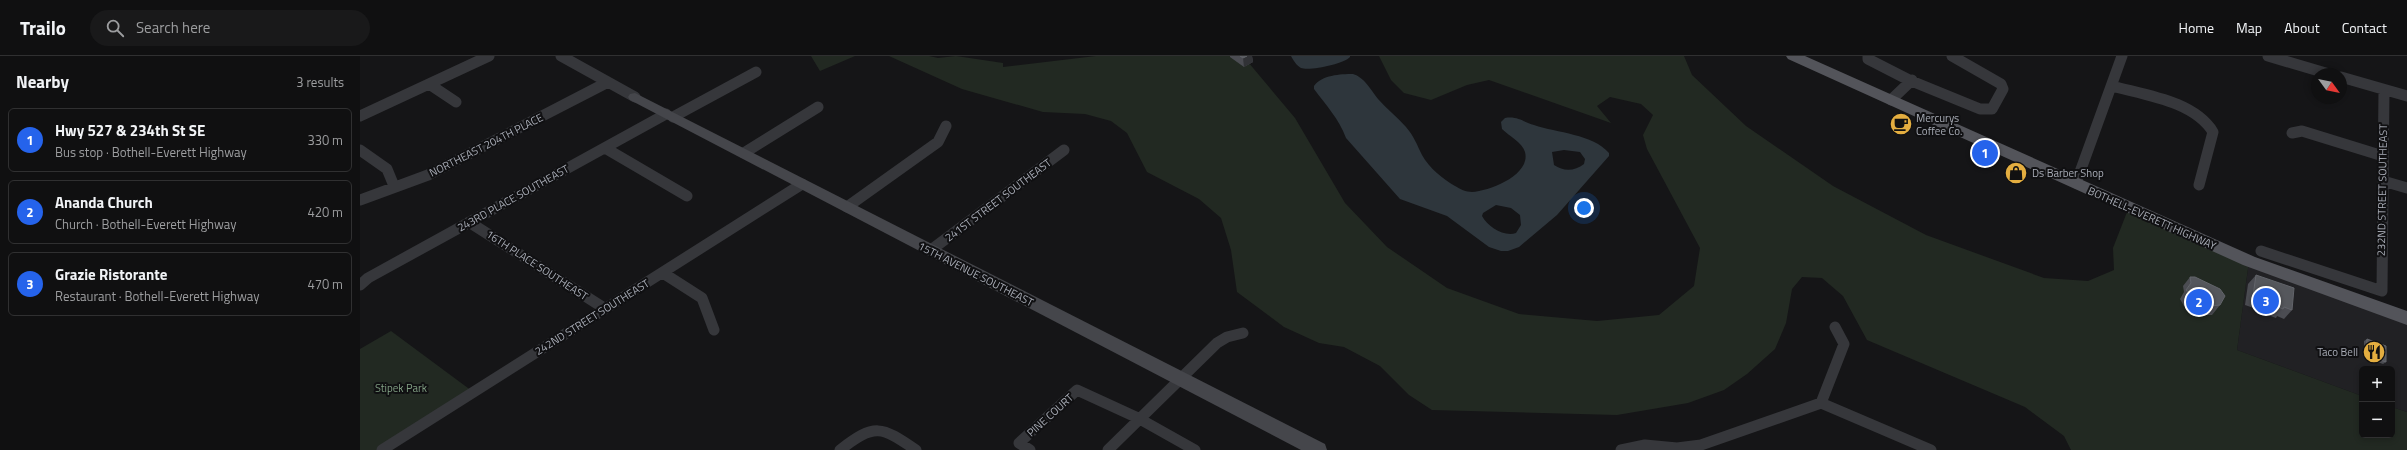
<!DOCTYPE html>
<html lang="en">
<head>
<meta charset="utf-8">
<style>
  :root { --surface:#101011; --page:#19191a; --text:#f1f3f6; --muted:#9c9d9f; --line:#303031; --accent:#2563eb }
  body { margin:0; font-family:"Titillium Web",sans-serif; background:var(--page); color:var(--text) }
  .controls { position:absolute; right:12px; bottom:12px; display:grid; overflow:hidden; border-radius:6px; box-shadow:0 2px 6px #0003 }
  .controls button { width:36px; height:36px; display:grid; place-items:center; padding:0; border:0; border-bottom:1px solid var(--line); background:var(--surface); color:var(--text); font:20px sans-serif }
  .compass { position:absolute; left:1951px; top:12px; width:36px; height:36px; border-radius:50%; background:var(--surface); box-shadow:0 2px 6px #0003; rotate:123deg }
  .you { position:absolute; left:1224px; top:152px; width:14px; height:14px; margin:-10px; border:3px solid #fff; border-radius:50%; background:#1a73e8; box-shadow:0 0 0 6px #1a73e833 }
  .badge { display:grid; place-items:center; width:26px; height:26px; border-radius:50%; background:var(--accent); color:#fff; font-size:13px; font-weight:700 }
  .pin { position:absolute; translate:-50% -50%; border:2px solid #fff; box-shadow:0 1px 4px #0006 }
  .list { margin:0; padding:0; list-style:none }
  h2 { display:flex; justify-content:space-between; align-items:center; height:52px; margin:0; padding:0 16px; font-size:17px }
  h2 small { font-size:13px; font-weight:400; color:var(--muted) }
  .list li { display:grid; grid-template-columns:26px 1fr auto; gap:12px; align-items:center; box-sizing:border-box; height:64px; margin:0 8px 8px; padding:0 8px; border:1px solid var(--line); border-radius:6px }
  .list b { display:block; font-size:15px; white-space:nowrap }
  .list p { margin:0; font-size:13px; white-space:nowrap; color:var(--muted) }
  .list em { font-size:13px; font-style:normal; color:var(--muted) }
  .icon { flex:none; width:22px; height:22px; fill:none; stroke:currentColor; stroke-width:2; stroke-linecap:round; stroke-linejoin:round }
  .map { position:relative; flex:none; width:2047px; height:394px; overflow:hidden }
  header { display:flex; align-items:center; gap:24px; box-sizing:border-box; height:56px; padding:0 20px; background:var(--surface); border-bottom:1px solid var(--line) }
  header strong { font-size:19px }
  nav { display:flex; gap:22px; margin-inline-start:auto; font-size:14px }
  .search { width:280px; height:36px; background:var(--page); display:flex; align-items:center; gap:10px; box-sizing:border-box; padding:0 14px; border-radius:22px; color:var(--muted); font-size:15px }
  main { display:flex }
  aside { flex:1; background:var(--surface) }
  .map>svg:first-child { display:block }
  .built { fill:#212124 }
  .green { fill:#222922 }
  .water { fill:#2e363c; fill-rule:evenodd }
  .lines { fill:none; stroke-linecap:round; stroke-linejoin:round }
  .street { stroke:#36373b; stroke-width:11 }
  .secondary { fill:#45464b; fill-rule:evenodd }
  .primary { fill:#53545a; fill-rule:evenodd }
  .wall { fill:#4b4c52 }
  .shaded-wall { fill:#313236 }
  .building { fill:#55575c; stroke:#62646a }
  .labels { text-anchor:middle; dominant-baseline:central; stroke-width:4; stroke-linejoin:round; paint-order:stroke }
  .poi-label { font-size:11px; fill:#a8acb6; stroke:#101012; text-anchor:start }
  .street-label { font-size:11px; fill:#a8acb6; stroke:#101012 }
  .park-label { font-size:11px; fill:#819f83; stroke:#101012 }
</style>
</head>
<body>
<header>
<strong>Trailo</strong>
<div class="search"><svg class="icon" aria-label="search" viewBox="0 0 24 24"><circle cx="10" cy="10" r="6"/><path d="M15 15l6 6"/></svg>Search here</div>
<nav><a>Home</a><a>Map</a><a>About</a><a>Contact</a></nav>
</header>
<main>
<aside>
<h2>Nearby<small>3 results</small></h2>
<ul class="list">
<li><span class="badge">1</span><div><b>Hwy 527 &amp; 234th St SE</b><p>Bus stop · Bothell-Everett Highway</p></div><em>330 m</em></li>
<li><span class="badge">2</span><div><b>Ananda Church</b><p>Church · Bothell-Everett Highway</p></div><em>420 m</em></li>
<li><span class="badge">3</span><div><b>Grazie Ristorante</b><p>Restaurant · Bothell-Everett Highway</p></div><em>470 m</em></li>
</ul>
</aside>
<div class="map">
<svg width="2047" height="394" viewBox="0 0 2047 394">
  <rect width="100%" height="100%" fill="#151517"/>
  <path class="built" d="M1889,205L2047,263V356L2032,351V313H2002V340L1877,294Z"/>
  <path class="green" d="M451,0H495L460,15Z
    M529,0H569L578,2L596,0L643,7V11L736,0H883L935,62L985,147L1027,191L1087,232L1159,258L1237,265L1299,259L1334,230L1340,192L1287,93L1283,79L1293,59L1281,48L1250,41L1237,50L1251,67L1129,24L1107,29L1071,44L1044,37L1031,24L1019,0H1324L1332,19L1386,70L1473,130L1566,179L1684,222L1728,225L1754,214L1753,192L1769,151L1889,205L1877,294L2002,340V379H2032V351L2047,356V394H1711L1704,380L1665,351L1507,284L1483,240L1462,222L1442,221L1432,233L1426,267L1415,293L1387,318L1364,334L1328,347L1257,359L1072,354L1049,339L1020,310L984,291L959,287L924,271L877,236L871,194L861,162L839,143L787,116L767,77L751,65L725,58L683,56L602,33Z
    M31,275L112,335L19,394H0V293Z"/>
  <path class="water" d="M931,0H990V1C984,8 950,15 941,12C937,10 933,4 931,0Z
    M993,18C1004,21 1011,34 1018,43C1027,53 1037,61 1046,71C1054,80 1057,89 1062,99C1069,112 1083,123 1095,130C1100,133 1106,136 1112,136C1130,135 1171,119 1165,96C1162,86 1149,80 1142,73L1141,66L1145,62C1158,60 1163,66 1174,69C1197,77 1233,78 1249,97V100L1197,159L1159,191L1148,195H1141L1129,191L1087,160L1040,143L986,82C979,63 966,49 954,33V30C962,19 980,18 993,18ZM1204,94L1220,96L1225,103L1224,108C1215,115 1204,116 1194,109L1192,96ZM1136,149L1151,152L1160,159L1161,169L1156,177C1144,181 1128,171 1122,160L1123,157Z"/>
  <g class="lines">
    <path class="street" d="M201,0L275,41
      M1508,0V3L1549,24L1620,53H1632L1643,33L1641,28L1592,0
      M1908,0L1969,18
      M1981,21L2047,40
      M69,28L96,46
      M1752,30C1785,39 1834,45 1853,76L1839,129
      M1531,44L1552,24
      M0,60L129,0
      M313,61L396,16
      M1932,77L1942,75L2023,100
      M245,92L327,140
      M0,94L27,113L34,130
      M384,97L458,51
      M2023,125L2047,132
      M1716,127L1762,0
      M0,144L68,119L248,26
      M487,151L578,86L586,70
      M109,166L244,252
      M571,194L704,94
      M1901,195L2022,235L2024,34
      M303,217L342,242L354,274
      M0,229L8,222L306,58
      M1461,347L1571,394
      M1461,347L1484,288L1475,271
      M22,394L442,128
      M480,394C515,367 521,370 556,394
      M670,394L659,387L717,334L778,362L835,394
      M748,394L857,287L867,281L883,277
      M1261,394L1285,389L1317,392L1341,389L1461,347"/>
    <path class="secondary" d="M275,37L965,388L967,394H941L270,44L268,41L270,38Z"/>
    <path class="primary" d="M1426,0H1445L1895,201L2047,255V269L1883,209L1428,3Z"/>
  </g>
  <path class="wall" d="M870,0H892L893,6L884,11L870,1Z
    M1896,219L1932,254L1924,263L1917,260L1916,262L1908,259V257L1885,249L1888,228Z
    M1830,221L1860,249L1852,259H1844L1824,250L1820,243L1824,236L1823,230Z
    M2007,283L2026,306L2023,308L2004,301V285Z"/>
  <path class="shaded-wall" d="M887,0H892L893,6L884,11L883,2Z"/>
  <path class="building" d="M880,0H887L883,2Z
    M1896,219L1934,232L1932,254L1924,251L1923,253L1916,250V248L1893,240Z
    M1830,221H1835L1860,233L1865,240L1860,249L1851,250L1831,240L1826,234L1831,227Z
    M2007,283L2026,290V306L2006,299Z"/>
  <defs>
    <g id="cafe-disc" transform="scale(1.15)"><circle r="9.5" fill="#e4ae40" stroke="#101012"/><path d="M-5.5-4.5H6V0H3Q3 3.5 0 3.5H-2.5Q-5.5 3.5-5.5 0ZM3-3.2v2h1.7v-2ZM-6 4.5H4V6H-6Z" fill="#111"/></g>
    <g id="shop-disc" transform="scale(1.15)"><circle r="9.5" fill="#e4ae40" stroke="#101012"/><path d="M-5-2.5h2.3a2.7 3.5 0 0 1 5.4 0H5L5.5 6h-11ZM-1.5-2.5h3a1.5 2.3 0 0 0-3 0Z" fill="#111"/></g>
    <g id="restaurant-disc" transform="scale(1.15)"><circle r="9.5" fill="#e4ae40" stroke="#101012"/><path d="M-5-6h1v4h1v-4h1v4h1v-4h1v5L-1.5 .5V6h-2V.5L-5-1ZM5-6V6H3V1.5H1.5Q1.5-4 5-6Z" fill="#111"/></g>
  </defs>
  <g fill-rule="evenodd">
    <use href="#cafe-disc" x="1541" y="68"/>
    <use href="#shop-disc" x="1656" y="117"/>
    <use href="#restaurant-disc" x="2014" y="296"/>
  </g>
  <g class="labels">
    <g class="poi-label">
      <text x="1556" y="62">Mercurys<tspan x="1556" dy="13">Coffee Co.</tspan></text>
      <text x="1672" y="117">Ds Barber Shop</text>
      <text x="1998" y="296" text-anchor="end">Taco Bell</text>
    </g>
    <g class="street-label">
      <text transform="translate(126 89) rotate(-27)">NORTHEAST 204TH PLACE</text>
      <text transform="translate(2022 134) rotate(-89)">232ND STREET SOUTHEAST</text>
      <text transform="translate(153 142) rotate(-29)">243RD PLACE SOUTHEAST</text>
      <text transform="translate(638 144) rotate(-37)">241ST STREET SOUTHEAST</text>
      <text transform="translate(1792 162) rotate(24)">BOTHELL-EVERETT HIGHWAY</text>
      <text transform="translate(177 209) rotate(33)">16TH PLACE SOUTHEAST</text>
      <text transform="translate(616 218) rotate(27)">15TH AVENUE SOUTHEAST</text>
      <text transform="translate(232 261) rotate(-32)">242ND STREET SOUTHEAST</text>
      <text transform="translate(690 359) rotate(-42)">PINE COURT</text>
    </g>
    <g class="park-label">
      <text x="41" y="332">Stipek Park</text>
    </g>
  </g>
</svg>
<div class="controls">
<button>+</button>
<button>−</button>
</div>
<svg class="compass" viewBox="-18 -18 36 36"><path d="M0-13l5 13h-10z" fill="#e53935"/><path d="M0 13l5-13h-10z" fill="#9c9d9f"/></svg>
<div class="you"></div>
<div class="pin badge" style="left:1625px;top:97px">1</div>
<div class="pin badge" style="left:1839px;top:246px">2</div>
<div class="pin badge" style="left:1906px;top:245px">3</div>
</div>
</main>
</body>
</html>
